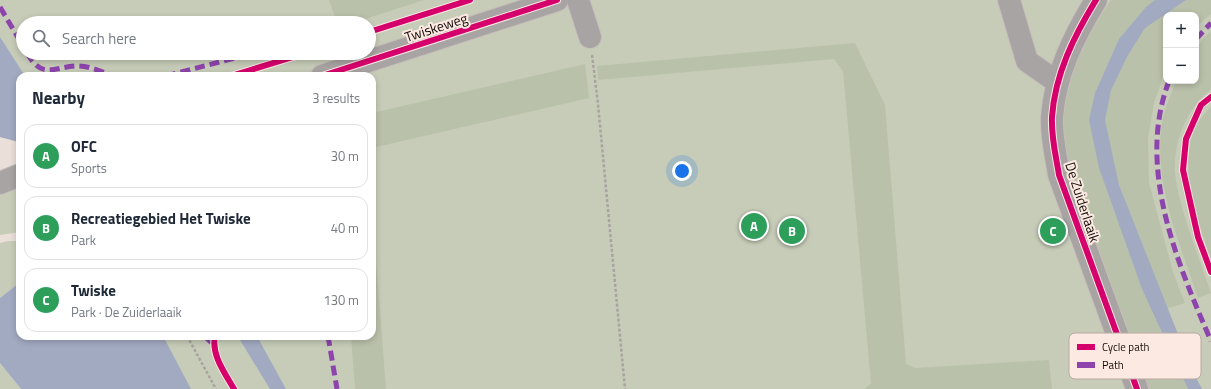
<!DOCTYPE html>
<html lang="en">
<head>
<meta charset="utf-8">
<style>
  :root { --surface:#fff; --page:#f2f2f3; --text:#1f2937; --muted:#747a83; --line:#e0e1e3; --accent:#605652 }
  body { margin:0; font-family:"Titillium Web",sans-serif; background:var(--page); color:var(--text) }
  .controls { position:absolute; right:12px; top:12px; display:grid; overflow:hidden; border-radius:8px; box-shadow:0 2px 6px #0003 }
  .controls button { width:36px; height:36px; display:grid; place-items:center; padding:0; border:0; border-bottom:1px solid var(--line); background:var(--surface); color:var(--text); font:20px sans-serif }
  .you { position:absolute; left:682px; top:171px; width:14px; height:14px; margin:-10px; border:3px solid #fff; border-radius:50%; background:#1a73e8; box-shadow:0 0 0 6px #1a73e833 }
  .badge { display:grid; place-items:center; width:26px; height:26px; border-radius:50%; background:var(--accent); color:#fff; font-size:13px; font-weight:700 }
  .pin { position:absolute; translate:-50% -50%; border:2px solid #fff; box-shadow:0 1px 4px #0006 }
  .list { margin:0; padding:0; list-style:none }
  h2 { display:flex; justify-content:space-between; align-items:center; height:52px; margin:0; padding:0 16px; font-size:17px }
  h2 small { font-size:13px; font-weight:400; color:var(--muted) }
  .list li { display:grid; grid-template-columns:26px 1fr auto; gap:12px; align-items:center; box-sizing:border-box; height:64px; margin:0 8px 8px; padding:0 8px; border:1px solid var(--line); border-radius:12px }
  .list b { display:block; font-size:15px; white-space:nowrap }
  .list p { margin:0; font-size:13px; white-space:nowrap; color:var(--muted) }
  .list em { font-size:13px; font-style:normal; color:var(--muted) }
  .icon { flex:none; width:22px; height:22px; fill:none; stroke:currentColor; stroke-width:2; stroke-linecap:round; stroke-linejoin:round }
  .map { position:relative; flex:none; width:1211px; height:389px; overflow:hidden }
  .search { position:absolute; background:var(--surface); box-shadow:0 2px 6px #0003; left:16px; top:16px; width:360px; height:44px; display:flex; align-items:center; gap:10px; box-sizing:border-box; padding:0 14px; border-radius:22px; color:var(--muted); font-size:15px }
  .panel { position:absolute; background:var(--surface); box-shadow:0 2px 6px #0003; left:16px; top:72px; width:360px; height:268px; border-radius:12px }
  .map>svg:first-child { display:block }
  .green { fill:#c7ccb8; fill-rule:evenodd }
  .forest { fill:#bac1aa }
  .water { fill:#a2aac2 }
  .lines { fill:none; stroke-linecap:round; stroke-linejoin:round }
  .minor-casing { stroke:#c7beba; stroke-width:24 }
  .path { stroke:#a9a3a0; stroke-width:2.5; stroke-dasharray:3 2; stroke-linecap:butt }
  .minor { stroke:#a8a4a3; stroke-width:22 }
  .quiet { stroke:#8e44ad; stroke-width:5; stroke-dasharray:10 5; stroke-linecap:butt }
  .cycleway-casing { stroke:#fceae2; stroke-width:8 }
  .cycleway { stroke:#d6006c; stroke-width:6 }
  .labels { text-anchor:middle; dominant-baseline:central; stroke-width:4; stroke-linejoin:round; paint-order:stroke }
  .street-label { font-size:14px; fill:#150d0a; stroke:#fceae2 }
  .key { fill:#fceae2; stroke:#b7a8a1; stroke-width:1 }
  .key-label { font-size:11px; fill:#150d0a }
</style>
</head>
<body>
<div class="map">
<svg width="1211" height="389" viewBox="0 0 1211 389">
  <rect width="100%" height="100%" fill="#ebdfd9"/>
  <path class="green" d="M0,0H1211V389H148L120,336H372V76H20L0,85ZM1166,15H1196V81H1166ZM23,23H369V53H23Z
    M20,181V232L0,235V188Z
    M8,241H20V282L0,298V243Z
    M0,363L21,389H0Z"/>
  <path class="forest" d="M329,0H424L353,23H337Z
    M1111,0H1211V14L1196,27V15H1166V69L1154,103L1148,138L1149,183L1173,272L1185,303L1155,312L1188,389H1146C1123,326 1102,264 1081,200C1075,184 1060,147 1061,131C1062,83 1085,39 1111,0Z
    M1211,31V89C1187,108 1173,142 1175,173C1179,209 1199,257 1211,293L1198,298C1180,244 1155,188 1161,130C1162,114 1170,97 1176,81H1196C1196,59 1192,46 1211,31Z
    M855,43L885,105L906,364L915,368L1049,360L1052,389H864L871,384L843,71L834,59L598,80L597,66Z
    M585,64L589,98L372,148V113Z
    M1211,106V260C1198,220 1175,162 1198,123C1201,117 1207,111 1211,106Z
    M372,208L386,389H355L351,336H372Z"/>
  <path class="water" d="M1155,0H1186L1145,28L1128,55L1111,90L1105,120L1119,185L1193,372L1202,389H1188L1142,289L1099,168L1089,120L1095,93L1119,39L1146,7Z
    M0,37L25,76H20V146L18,142L0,137Z
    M20,282V336H163L191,389H21L0,363V298Z
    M240,336H256L258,338L286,389H270L240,340Z"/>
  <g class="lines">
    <g class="minor-casing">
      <path id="minor" d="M578,0L590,37
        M1009,0L1027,61L1057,82
        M1096,0C1074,36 1055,74 1052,117C1051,137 1056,156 1059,175L1137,389
        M322,76L557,0
        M0,183L20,175"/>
    </g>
    <path class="path" d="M592,55L598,104L625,389
      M187,336L216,389"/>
    <use href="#minor" class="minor"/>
    <path class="quiet" d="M0,7L23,46
      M1196,39L1211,23
      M27,53C42,79 52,68 75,66C88,65 102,72 114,76
      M166,76L250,54L269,55L277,62
      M1169,81C1136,167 1177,262 1211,341
      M204,336L213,344
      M328,336L337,389"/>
    <g class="cycleway-casing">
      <path id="cycleway" d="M1096,0C1074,36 1055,74 1052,117C1051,137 1056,156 1059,175L1137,389
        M369,32L470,0
        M231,76L306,53
        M322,76L557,0
        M1211,97L1201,105L1186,139L1183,170L1198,237L1211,272
        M215,336C211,355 225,373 234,389"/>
    </g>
    <use href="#cycleway" class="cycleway"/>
  </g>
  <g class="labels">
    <g class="street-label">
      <text transform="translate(436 27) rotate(-18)">Twiskeweg</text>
      <text transform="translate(1083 202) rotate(72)">De Zuiderlaaik</text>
    </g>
  </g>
  <rect x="1069" y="333" width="132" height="46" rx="6" class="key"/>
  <rect x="1077" y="344" width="18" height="6" fill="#d6006c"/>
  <rect x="1077" y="362" width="18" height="6" fill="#8e44ad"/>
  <g class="key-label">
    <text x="1102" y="351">Cycle path</text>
    <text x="1102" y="369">Path</text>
  </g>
</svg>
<div class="controls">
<button>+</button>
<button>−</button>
</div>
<div class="you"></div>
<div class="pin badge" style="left:754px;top:226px;background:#2e9e5b">A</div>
<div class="pin badge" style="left:792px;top:231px;background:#2e9e5b">B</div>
<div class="pin badge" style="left:1053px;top:231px;background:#2e9e5b">C</div>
<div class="search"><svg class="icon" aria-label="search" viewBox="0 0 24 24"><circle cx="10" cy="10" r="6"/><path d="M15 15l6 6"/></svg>Search here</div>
<section class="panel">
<h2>Nearby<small>3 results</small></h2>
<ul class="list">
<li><span class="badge" style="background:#2e9e5b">A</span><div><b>OFC</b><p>Sports</p></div><em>30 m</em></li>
<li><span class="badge" style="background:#2e9e5b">B</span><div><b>Recreatiegebied Het Twiske</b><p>Park</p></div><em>40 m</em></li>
<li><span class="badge" style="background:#2e9e5b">C</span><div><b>Twiske</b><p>Park · De Zuiderlaaik</p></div><em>130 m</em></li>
</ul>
</section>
</div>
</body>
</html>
